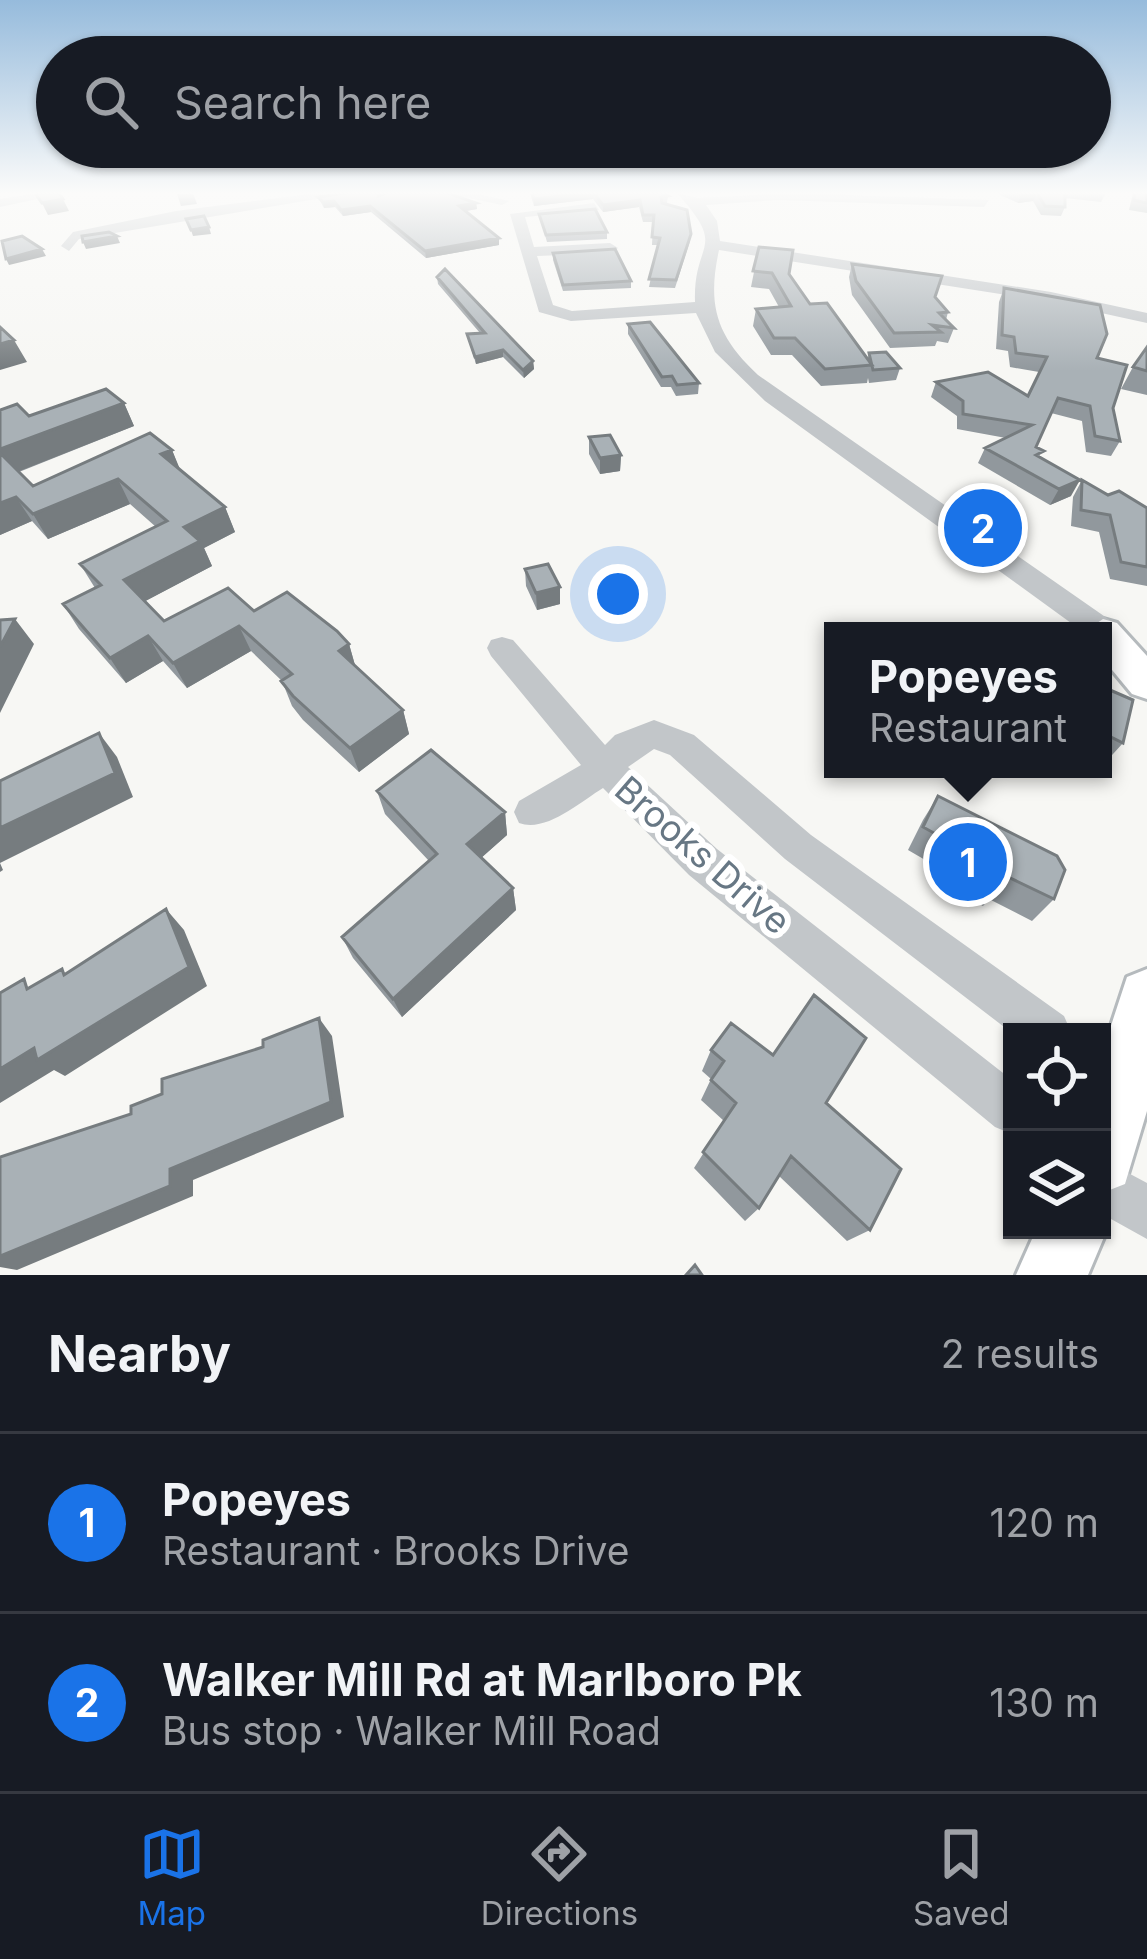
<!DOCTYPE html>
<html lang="en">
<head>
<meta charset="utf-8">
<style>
  :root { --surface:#171b24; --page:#242831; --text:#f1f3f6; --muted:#9ea1a6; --line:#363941; --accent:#1a73e8 }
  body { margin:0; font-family:Inter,sans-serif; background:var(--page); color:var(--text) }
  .controls { position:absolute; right:36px; bottom:36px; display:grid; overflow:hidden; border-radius:0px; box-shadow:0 3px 9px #0004 }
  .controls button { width:108px; height:108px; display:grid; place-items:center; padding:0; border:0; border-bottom:3px solid var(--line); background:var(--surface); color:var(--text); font:60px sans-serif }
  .you { position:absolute; left:618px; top:594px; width:42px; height:42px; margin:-30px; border:9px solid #fff; border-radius:50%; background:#1a73e8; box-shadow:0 0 0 18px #1a73e833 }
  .badge { display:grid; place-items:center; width:78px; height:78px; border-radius:50%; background:var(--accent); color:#fff; font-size:39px; font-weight:700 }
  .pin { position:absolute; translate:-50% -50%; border:6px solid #fff; box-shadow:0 3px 12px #0006 }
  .popup { position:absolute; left:824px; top:622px; width:288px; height:156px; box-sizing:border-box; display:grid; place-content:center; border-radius:0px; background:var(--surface); filter:drop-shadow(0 3px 9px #0005); font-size:39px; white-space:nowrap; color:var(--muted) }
  .popup b { font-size:45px; color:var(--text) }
  .popup::after { content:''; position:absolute; left:50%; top:100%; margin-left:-24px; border:24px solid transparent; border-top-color:var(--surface) }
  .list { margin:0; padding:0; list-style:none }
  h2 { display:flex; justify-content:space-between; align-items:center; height:156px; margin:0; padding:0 48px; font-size:51px }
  h2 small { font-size:39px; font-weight:400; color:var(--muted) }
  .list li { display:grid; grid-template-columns:78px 1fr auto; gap:36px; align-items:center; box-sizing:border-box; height:180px; padding:0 48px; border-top:3px solid var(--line) }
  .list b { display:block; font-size:45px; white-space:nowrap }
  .list p { margin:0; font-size:39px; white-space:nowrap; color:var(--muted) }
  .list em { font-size:39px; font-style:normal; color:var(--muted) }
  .icon { flex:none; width:66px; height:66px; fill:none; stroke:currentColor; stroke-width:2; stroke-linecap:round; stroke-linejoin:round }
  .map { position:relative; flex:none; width:1147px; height:1275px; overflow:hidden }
  .search { position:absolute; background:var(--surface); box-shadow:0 3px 9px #0004; left:36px; right:36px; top:36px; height:132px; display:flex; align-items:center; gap:30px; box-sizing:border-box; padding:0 42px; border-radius:66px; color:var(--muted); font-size:45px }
  .sheet { height:516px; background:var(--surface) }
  nav { display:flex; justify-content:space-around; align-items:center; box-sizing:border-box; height:168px; border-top:3px solid var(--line); background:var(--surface); font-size:33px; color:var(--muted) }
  nav a { display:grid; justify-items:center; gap:6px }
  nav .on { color:var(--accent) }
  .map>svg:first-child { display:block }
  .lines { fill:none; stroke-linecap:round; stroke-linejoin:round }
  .major-casing { stroke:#b5babd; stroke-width:6 }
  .minor { fill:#c2c6c9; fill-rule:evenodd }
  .major { fill:#fff; fill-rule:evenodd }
  .wall { fill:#91989d }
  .shaded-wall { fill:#767c7f }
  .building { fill:#a9b1b6; stroke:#767c7f; stroke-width:3 }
  .labels { text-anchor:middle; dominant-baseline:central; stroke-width:12; stroke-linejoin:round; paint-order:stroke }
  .near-street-label { font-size:36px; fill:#677784; stroke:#fff }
</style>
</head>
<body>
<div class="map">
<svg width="1147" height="1275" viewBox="0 0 1147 1275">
  <rect width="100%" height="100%" fill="#f7f7f4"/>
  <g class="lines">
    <g class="major-casing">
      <path id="major" d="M1103,619L1117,623L1147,656V699L1132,694L1103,659V631H1085Z
        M1147,969V1111L1125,1184L1102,1193V1053L1127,977Z
        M1102,1218L1107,1230L1088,1275H1016L1036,1230H1102Z"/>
    </g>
    <path class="minor" d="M38,193H66L0,207V199Z
      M318,193H352L79,239L69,251L61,246L73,232L176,211Z
      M445,193H474L509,201L502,205Z
      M677,193L697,198L792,193L989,200L984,207L778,200L706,205L717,221L720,241L1051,292L1147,313V323L1051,302L719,250C707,305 716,336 758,375L1114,623L1118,631L1114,639L1103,642V631H1082L765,401L715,352L696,313L571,321L539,312L510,214L594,203L599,210L525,217L534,247L610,243L618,248L610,253L537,256L553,305L572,311L695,302C693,239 729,251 677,193Z
      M502,637L513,640L605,745L615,735L654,720L694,735L811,835L1064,1016L1071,1032L1012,1033L785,859L670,755L654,749L628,767L717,849L1012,1080V1134L995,1127L689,875L603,788C580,802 546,833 519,823L514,812L519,801L581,765L491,656L487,648L491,640Z
      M1102,1159L1147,1183V1239L1102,1214Z"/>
    <use href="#major" class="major"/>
  </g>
  <path class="wall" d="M530,193H662L668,196L667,203L663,204L690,241L675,288L649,287L658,245H652L653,222H643L639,207L603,212L593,199L534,206Z
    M996,193H1106L1101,202L1065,198V207L1061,216L1041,215L1033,201L1018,203Z
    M1133,193H1147V213L1129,210Z
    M379,196L476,203L477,209L466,211L499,238V245L426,258L371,212L343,216L335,207L324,208L318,197Z
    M539,214L607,232V239L547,242Z
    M759,247L789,274L810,304L868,359L869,353L900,368L896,380L869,383L868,378L867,383L821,386L792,355H771L753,326L756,309L779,307L769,289L751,287Z
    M553,253L631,281V288L563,291L553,260Z
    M852,264L935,298L948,312L946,320L954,328L948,343L937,341L935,346L890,348L852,295L849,277Z
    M437,277L533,361L534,369L524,378L503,357L476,364L467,334L480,333L438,284Z
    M1004,288L1097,358L1113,408L1120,441L1111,456L1086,452L1082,421L1051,413L1036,447L1041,458L1071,496L1050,505L978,463L985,448L1006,438L957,429V416L931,397L936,382L1028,396L1039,372L1010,367L1008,351L996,349L999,302Z
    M628,324L699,383L698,394L676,396L671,387H661L628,334Z
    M1147,347V395L1121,389L1133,367Z
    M124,403L134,426L19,472L33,486L172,450L180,471L225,507L235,532L204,548L212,566L145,601L164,621L254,611L349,644L355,665L403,710L409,734L359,772L303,720L292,706L282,681L251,651L187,688L163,661L126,683L79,629L63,604L95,588L80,564L156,527L130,504L48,539L32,521L0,535V410L29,416Z
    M589,437L621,455L620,471L600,474L589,454Z
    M1082,480L1108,495L1147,508V586L1110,579L1099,532L1071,526L1073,497Z
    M525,569L560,604L537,610L526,586Z
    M1103,687L1123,743L1103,765Z
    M377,791L505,812L507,835L481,858L513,888L516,910L402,1017L353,958L342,937L429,861L385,814Z
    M938,796L1054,899L1032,921L989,899L983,906L946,885L951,875L908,850L923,820Z
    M711,1050L826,1103L870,1230L847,1241L779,1176L759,1208L745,1221L694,1168L724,1121L701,1100L711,1079L702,1071Z"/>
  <path class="shaded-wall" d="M193,193L197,204L181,206L177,194Z
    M594,193L593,199L534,206V199Z
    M1037,193L1033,201L1018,203L1021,194Z
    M63,199L69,211L48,215L42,203Z
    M640,200L639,207L603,212V205Z
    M334,201L335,207L324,208L323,202Z
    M476,203L477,209L460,212L459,206Z
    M370,206L371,212L343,216L341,210Z
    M209,227L211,234L193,236L191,230Z
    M117,236L120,243L86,249L83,242Z
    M499,238V245L426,258L425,251Z
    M42,249L46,256L9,265L6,259Z
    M14,340L27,362L0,370V344Z
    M503,350V357L476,364L475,357Z
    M533,361L534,369L524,378L523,370Z
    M124,403L134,426L12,474L0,454V449Z
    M172,450L182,474L161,454Z
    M621,455L620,471L600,474V458Z
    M118,479L130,504L48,539L33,514Z
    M1080,480L1071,496L1050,505L1059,489Z
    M16,497L32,521L0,535V503Z
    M225,507L235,532L204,548L212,566L138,605L124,580L184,527Z
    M560,587V604L537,610L536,593Z
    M15,619L34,644L0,713V647Z
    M239,626L251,651L187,688L173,663Z
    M148,636L163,661L126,683L110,658Z
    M349,644L356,669L339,651Z
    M403,710L409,734L359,772L350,748Z
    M99,733L117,757L133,797L0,863L3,870L0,872V828Z
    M505,812L507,835L472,866L467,844Z
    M513,888L516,910L402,1017L393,999Z
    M166,909L184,930L207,986L65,1076L54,1070L0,1103V1069Z
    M319,1018L332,1036L344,1117L193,1180V1196L17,1270L0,1267V1256L170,1169Z"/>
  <path class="building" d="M35,193H59L63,199L42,203Z
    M346,193H378V196L386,193H448L476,203L459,206L499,238L425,251L370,206L341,210L334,201L323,202L318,197Z
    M532,193H588L534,199Z
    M594,193H662L668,196L661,197L662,203L687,210L691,234L676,280L649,279L660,238L652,237L654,215H643L640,200L603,205Z
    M1037,193H1065V207L1045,206Z
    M1135,193H1147V203L1134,200Z
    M595,209L607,232L546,235L539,214Z
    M204,216L209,227L191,230L186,219Z
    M109,232L117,236L83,242L82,236Z
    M22,236L42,249L6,259L2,241Z
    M759,247L793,250L789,274L810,304L827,303L872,365L825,369L795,338H774L756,309L791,306L772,273L753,271Z
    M615,249L631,281L563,285L553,253Z
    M852,264L942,276L935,297L948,312L939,313L954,328L932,325L941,332L894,333L856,281Z
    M445,269L533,361L523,370L503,350L475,357L467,334L485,333L437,277Z
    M1004,288L1100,305L1107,334L1097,358L1127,365L1113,408L1120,441L1095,436L1090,406L1058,398L1036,447L1044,451L1036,455L1080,480L1059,489L985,448L1032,425L963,414V401L936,382L988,372L1028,396L1047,357L1016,353L1014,337L1002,335Z
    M650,322L699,383L677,385L672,376L662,377L628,324Z
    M0,327L14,340L0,344Z
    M1147,347V371L1133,367Z
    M886,352L900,368L873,370L869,353Z
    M106,389L124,403L0,449V410L17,404L29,416Z
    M150,433L172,450L161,454L225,507L184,527L200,541L124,580L164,621L228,588L254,611L287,592L337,631L349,644L339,651L403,710L350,748L293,696L281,681L292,674L239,626L173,663L148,636L110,658L63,604L101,585L80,564L167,521L118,479L33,514L16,497L0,503V453L33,486Z
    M610,435L621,455L600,458L589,437Z
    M1082,480L1108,495L1119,491L1147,508V567L1121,562L1110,515L1081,510Z
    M548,564L560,587L536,593L525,569Z
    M15,619L0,647V620Z
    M1103,687L1133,700L1123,743L1103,733Z
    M99,733L115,773L0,828V781Z
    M431,750L505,812L467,844L513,888L393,999L342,937L437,854L377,791Z
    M938,796L1057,856L1065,870L1054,899L1006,876L1002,885L963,862L968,852L923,827Z
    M166,909L189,967L37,1060L34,1048L0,1069V993L24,979L27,989L62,969L64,975Z
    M814,995L866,1038L826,1103L901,1169L870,1230L791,1156L759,1208L703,1152L736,1103L711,1080L724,1061L711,1050L731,1023L773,1055Z
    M319,1018L331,1102L170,1169V1186L0,1256V1157L131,1114V1106L162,1094V1079L263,1047V1040Z
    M695,1265L702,1275H686Z"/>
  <linearGradient id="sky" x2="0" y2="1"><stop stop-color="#96bbdc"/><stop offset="0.52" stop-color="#fbfbfa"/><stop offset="1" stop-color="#fbfbfa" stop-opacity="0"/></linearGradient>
  <rect width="1147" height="371" fill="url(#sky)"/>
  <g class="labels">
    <g class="near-street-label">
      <text transform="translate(703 855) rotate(41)">Brooks Drive</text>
    </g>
  </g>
</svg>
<div class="controls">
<button><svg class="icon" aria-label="locate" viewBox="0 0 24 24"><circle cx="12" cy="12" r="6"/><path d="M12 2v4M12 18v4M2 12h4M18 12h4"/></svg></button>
<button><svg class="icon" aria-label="layers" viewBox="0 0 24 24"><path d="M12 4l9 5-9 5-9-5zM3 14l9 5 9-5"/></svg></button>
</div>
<div class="you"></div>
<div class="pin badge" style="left:968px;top:862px">1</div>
<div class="popup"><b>Popeyes</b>Restaurant</div>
<div class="pin badge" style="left:983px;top:528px">2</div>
<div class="search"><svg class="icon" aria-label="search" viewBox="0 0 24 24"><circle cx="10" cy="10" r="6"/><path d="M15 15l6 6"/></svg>Search here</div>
</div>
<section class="sheet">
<h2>Nearby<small>2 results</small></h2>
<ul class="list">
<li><span class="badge">1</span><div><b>Popeyes</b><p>Restaurant · Brooks Drive</p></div><em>120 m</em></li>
<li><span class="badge">2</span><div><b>Walker Mill Rd at Marlboro Pk</b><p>Bus stop · Walker Mill Road</p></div><em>130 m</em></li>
</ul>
</section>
<nav>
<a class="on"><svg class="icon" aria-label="map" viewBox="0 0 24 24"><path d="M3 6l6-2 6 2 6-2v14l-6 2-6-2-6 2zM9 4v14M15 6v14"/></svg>Map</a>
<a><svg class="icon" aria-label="directions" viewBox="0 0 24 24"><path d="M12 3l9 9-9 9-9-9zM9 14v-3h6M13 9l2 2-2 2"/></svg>Directions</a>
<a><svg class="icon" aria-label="saved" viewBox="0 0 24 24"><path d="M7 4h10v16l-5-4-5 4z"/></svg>Saved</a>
</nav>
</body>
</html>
